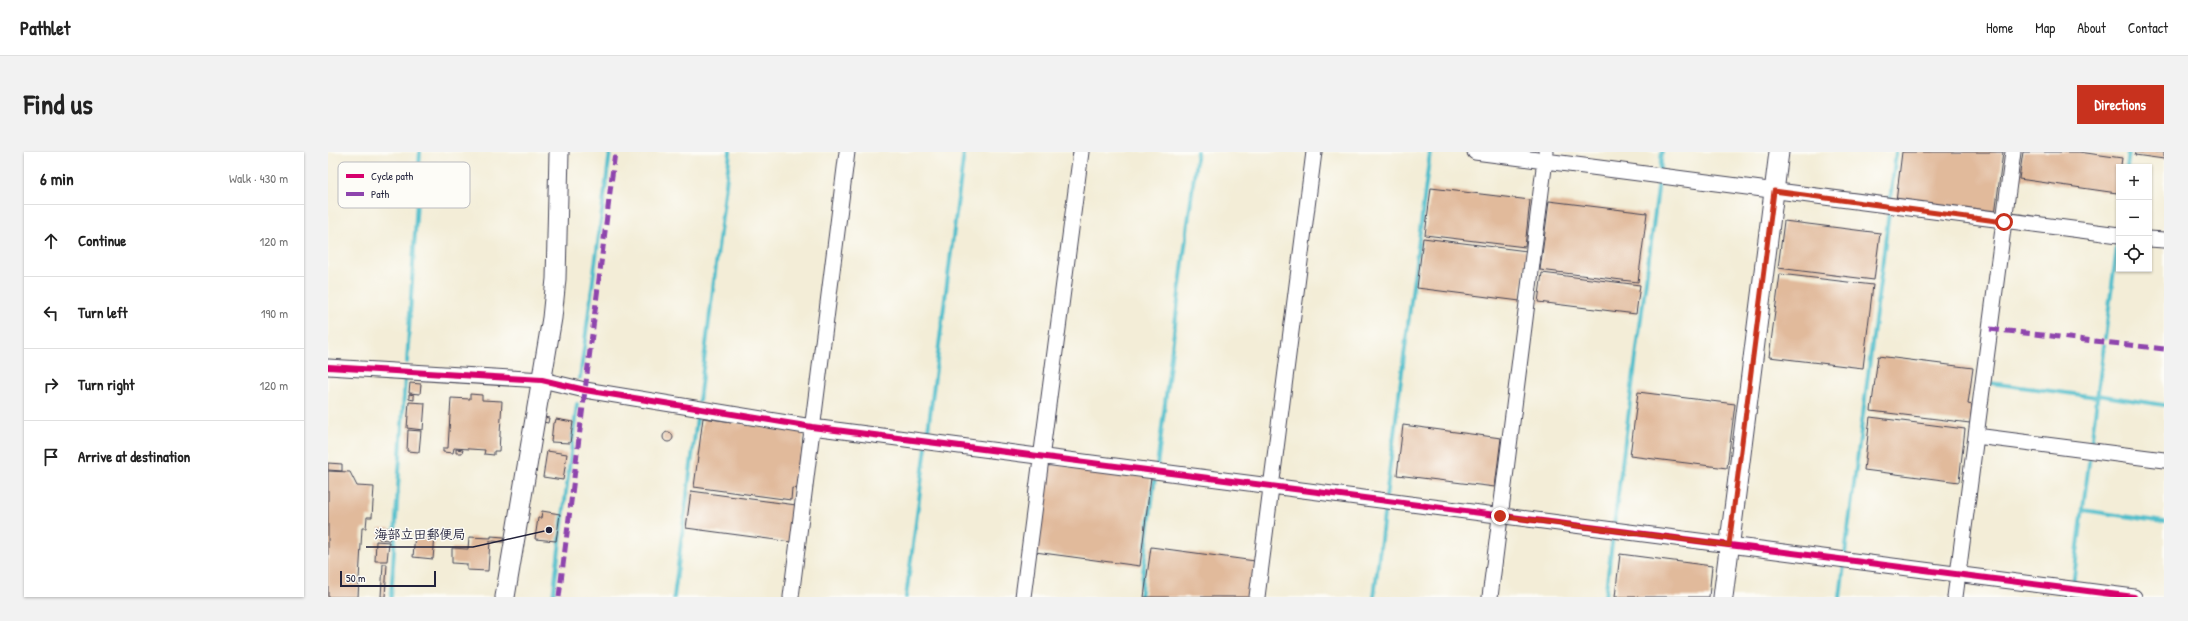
<!DOCTYPE html>
<html lang="en">
<head>
<meta charset="utf-8">
<style>
  :root { --surface:#fff; --page:#f2f2f2; --text:#222; --muted:#767676; --line:#e0e0e0; --accent:#c8321e }
  body { margin:0; font-family:"Patrick Hand","Klee One",sans-serif; background:var(--page); color:var(--text) }
  .controls { position:absolute; right:12px; top:12px; display:grid; overflow:hidden; border-radius:0px; box-shadow:0 1px 3px #0004 }
  .controls button { width:36px; height:36px; display:grid; place-items:center; padding:0; border:0; border-bottom:1px solid var(--line); background:var(--surface); color:var(--text); font:20px sans-serif }
  .scale { position:absolute; left:12px; bottom:10px; width:96px; box-sizing:border-box; padding-left:4px; border:2px solid #22223b; border-top:0; font-size:11px; line-height:14px; white-space:nowrap; color:#22223b; -webkit-text-stroke:3px #fdfcf7; paint-order:stroke }
  .stop { position:absolute; width:12px; height:12px; margin:-9px; border:3px solid #c8321e; border-radius:50%; background:#fff }
  .stop.end { background:#c8321e; border-color:#fff; box-shadow:0 1px 4px #0008 }
  .list { margin:0; padding:0; list-style:none }
  h2 { display:flex; justify-content:space-between; align-items:center; height:52px; margin:0; padding:0 16px; font-size:17px }
  h2 small { font-size:13px; font-weight:400; color:var(--muted) }
  .list li { display:grid; grid-template-columns:26px 1fr auto; gap:12px; align-items:center; box-sizing:border-box; height:72px; padding:0 16px; border-top:1px solid var(--line) }
  .list b { display:block; font-size:15px; white-space:nowrap }
  .list em { font-size:13px; font-style:normal; color:var(--muted) }
  .icon { flex:none; width:22px; height:22px; fill:none; stroke:currentColor; stroke-width:2; stroke-linecap:round; stroke-linejoin:round }
  .map { position:relative; flex:none; width:1836px; height:445px; overflow:hidden; border-radius:0px }
  header { display:flex; align-items:center; gap:24px; box-sizing:border-box; height:56px; padding:0 20px; background:var(--surface); border-bottom:1px solid var(--line) }
  header strong { font-size:19px }
  nav { display:flex; gap:22px; margin-inline-start:auto; font-size:14px }
  .intro { display:flex; align-items:center; justify-content:space-between; box-sizing:border-box; height:96px; padding:0 24px }
  h1 { margin:0; font-size:28px }
  .button { padding:10px 18px; border-radius:0px; background:var(--accent); color:#fff; font-size:14px; font-weight:700 }
  main { display:flex; gap:24px; padding:0 24px }
  aside { flex:1; background:var(--surface); border-radius:0px; box-shadow:0 1px 3px #0004 }
  .map>svg:first-child { display:block }
  .lines { fill:none; stroke-linecap:round; stroke-linejoin:round }
  .stream { stroke:#51becb; stroke-width:4 }
  .building { fill:#e1ba9b }
  .minor-casing { stroke:#414052; stroke-width:17 }
  .tertiary-casing { stroke:#414052; stroke-width:21 }
  .minor { stroke:#fff; stroke-width:15 }
  .tertiary { stroke:#fff; stroke-width:19 }
  .quiet { stroke:#8e44ad; stroke-width:5; stroke-dasharray:10 5; stroke-linecap:butt }
  .cycleway-casing { stroke:#fdfcf7; stroke-width:8 }
  .cycleway { stroke:#d6006c; stroke-width:6 }
  .route { stroke:#c8321e; stroke-width:5 }
  .key { fill:#fdfcf7; stroke:#bbbbbf; stroke-width:1 }
  .key-label { font-size:11px; fill:#22223b }
  .leader { fill:none; stroke:#22223b; stroke-width:1.5 }
  .callout-dot { fill:#22223b; stroke:#fdfcf7; stroke-width:1.5 }
  .callout-label { font-size:13px; text-anchor:middle; font-weight:bold; fill:#22223b; stroke:#fdfcf7; stroke-width:3; stroke-linejoin:round; paint-order:stroke }
</style>
</head>
<body>
<header>
<strong>Pathlet</strong>
<nav><a>Home</a><a>Map</a><a>About</a><a>Contact</a></nav>
</header>
<div class="intro"><h1>Find us</h1><a class="button">Directions</a></div>
<main>
<aside>
<h2>6 min<small>Walk · 430 m</small></h2>
<ul class="list">
<li><svg class="icon" aria-label="ahead" viewBox="0 0 24 24"><path d="M12 20V5M6 11l6-6 6 6"/></svg><div><b>Continue</b></div><em>120 m</em></li>
<li><svg class="icon" aria-label="left" viewBox="0 0 24 24"><path d="M17 20v-9H6M10 6l-5 5 5 5"/></svg><div><b>Turn left</b></div><em>190 m</em></li>
<li><svg class="icon" aria-label="right" viewBox="0 0 24 24"><path d="M7 20v-9h11M14 6l5 5-5 5"/></svg><div><b>Turn right</b></div><em>120 m</em></li>
<li><svg class="icon" aria-label="arrive" viewBox="0 0 24 24"><path d="M6 21V4h12l-3 4 3 4H6"/></svg><div><b>Arrive at destination</b></div></li>
</ul>
</aside>
<div class="map">
<svg width="1836" height="445" viewBox="0 0 1836 445">
  <rect width="100%" height="100%" fill="#fdfcf7"/>
  <filter id="ink" filterUnits="userSpaceOnUse"><feTurbulence type="fractalNoise" baseFrequency=".025" numOctaves="2"/><feDisplacementMap in="SourceGraphic" scale="8" xChannelSelector="R" yChannelSelector="G"/><feConvolveMatrix kernelMatrix="1 2 1 2 8 2 1 2 1" color-interpolation-filters="sRGB"/></filter>
  <filter id="wash" filterUnits="userSpaceOnUse"><feTurbulence type="fractalNoise" baseFrequency=".012" numOctaves="4" result="noise"/><feDisplacementMap in="SourceGraphic" scale="16" xChannelSelector="R" yChannelSelector="G"/><feGaussianBlur stdDeviation="0.9" result="paint"/><feColorMatrix in="noise" values="0 0 0 0 0 0 0 0 0 0 0 0 0 0 0 0 0 1.4 0 .05"/><feComposite in="paint" operator="in"/></filter>
  <g filter="url(#wash)">
    <rect width="100%" height="100%" fill="#f3edd7"/>
    <g class="lines">
      <path class="stream" d="M1799,15L1801,0
        M1332,18L1334,0
        M1562,48L1568,0
        M1777,186L1790,87
        M79,210L92,0
        M252,226L282,0
        M1662,231L1769,245
        M1769,243L1836,253
        M371,249L402,0
        M599,286L636,0
        M1763,293L1776,193
        M829,314L869,0
        M1058,345L1102,0
        M1755,358L1836,370
        M1286,373L1331,29
        M1517,402L1561,60
        M1745,432L1762,303
        M63,445L77,226
        M225,445L249,252
        M346,445L369,266
        M578,445L598,295
        M812,445L827,325
        M1046,445L1057,354
        M1277,445L1285,384
        M1512,445L1516,413"/>
    </g>
    <g id="blocks">
      <path class="building" d="M1574,0H1675L1667,62L1568,50Z
        M1695,0H1751L1794,6L1789,41L1691,27Z
        M1808,0H1836V7L1807,3Z
        M1103,36L1202,48L1197,95L1097,83Z
        M1221,49L1319,61L1310,130L1212,118Z
        M1456,69L1552,81L1546,128L1450,116Z
        M1095,86L1199,99L1192,149L1089,136Z
        M1214,121L1312,133L1308,162L1210,150Z
        M1452,122L1545,133L1535,216L1441,205Z
        M1550,204L1645,216L1640,252L1644,253L1642,271L1543,259Z
        M82,231L93,232L92,242L81,241Z
        M1310,240L1407,252L1399,316L1302,304Z
        M81,242L86,243V248L81,247Z
        M142,242L154,243V248L174,249L171,299H166V303L156,302L157,298L126,296L125,301L115,300V296H120L123,246L142,247Z
        M81,250L97,251L95,278L79,276Z
        M215,265L221,266L220,271L215,270Z
        M1542,265L1637,277L1631,330L1536,318Z
        M375,266L476,280L469,337L464,336L463,348L366,335Z
        M228,267L245,270L242,291L223,290L225,271H227Z
        M1075,273L1173,286L1167,335L1069,323Z
        M80,278L93,279L91,300L79,299Z
        M335 285a5 5 0 1 1 10 0a5 5 0 1 1-10 0Z
        M128,297L135,298L134,301H128Z
        M219,299L239,302L235,328L215,325Z
        M0,311L14,312V319L0,318Z
        M719,312L823,325L812,414L707,400Z
        M0,319L22,320L29,334L46,335L44,365H39L38,376H34L30,445H0Z
        M363,339L468,353L463,390L358,376Z
        M214,359L232,362L228,389L207,387L210,366H213Z
        M51,376H62L61,388L51,387Z
        M87,382L107,384L105,407L85,405Z
        M163,384L176,385V390L162,389L160,419L139,418V412L124,411V396L140,397L141,385L163,386Z
        M48,389L61,390L59,409H47Z
        M823,395L927,409L922,445H816Z
        M1292,402L1384,414L1381,445H1287Z
        M55,412H59L57,445H53Z"/>
    </g>
  </g>
  <g filter="url(#ink)">
    <use href="#blocks" fill-opacity="0" stroke="#414052" stroke-width="1"/>
    <g class="lines">
      <g class="minor-casing">
        <path id="minor" d="M1147,0L1791,83
          M1821,87L1836,88
          M0,215L214,228L257,238L484,275L1806,445
          M1648,284L1836,308
          M463,445L519,0
          M695,445L753,0
          M929,445L986,0
          M1162,445L1218,0
          M1627,445L1685,0"/>
      </g>
      <g class="tertiary-casing">
        <path id="tertiary" d="M177,445L224,166L228,127L231,0
          M1395,445L1451,0"/>
      </g>
      <use href="#minor" class="minor"/>
      <use href="#tertiary" class="tertiary"/>
      <path class="quiet" d="M1662,177L1836,197
        M231,445L287,0"/>
      <g class="cycleway-casing">
        <path id="cycleway" d="M0,215L214,228L257,238L484,275L1806,445"/>
      </g>
      <use href="#cycleway" class="cycleway"/>
    </g>
  </g>
  <g class="lines" filter="url(#ink)">
    <path class="route" d="M1172,364L1401,393L1446,39L1676,70"/>
  </g>
  <rect x="10" y="10" width="132" height="46" rx="6" class="key"/>
  <rect x="18" y="22" width="18" height="4" fill="#d6006c"/>
  <rect x="18" y="40" width="18" height="4" fill="#8e44ad"/>
  <g class="key-label">
    <text x="43" y="28">Cycle path</text>
    <text x="43" y="46">Path</text>
  </g>
  <path class="leader" d="M221 378L145 395H38"/>
  <circle class="callout-dot" cx="221" cy="378" r="4"/>
  <g class="callout-label">
    <text x="92" y="387">海部立田郵便局</text>
  </g>
</svg>
<div class="controls">
<button>+</button>
<button>−</button>
<button><svg class="icon" aria-label="locate" viewBox="0 0 24 24"><circle cx="12" cy="12" r="6"/><path d="M12 2v4M12 18v4M2 12h4M18 12h4"/></svg></button>
</div>
<div class="scale">50 m</div>
<div class="stop" style="left:1676px;top:70px"></div>
<div class="stop end" style="left:1172px;top:364px"></div>
</div>
</main>
</body>
</html>
